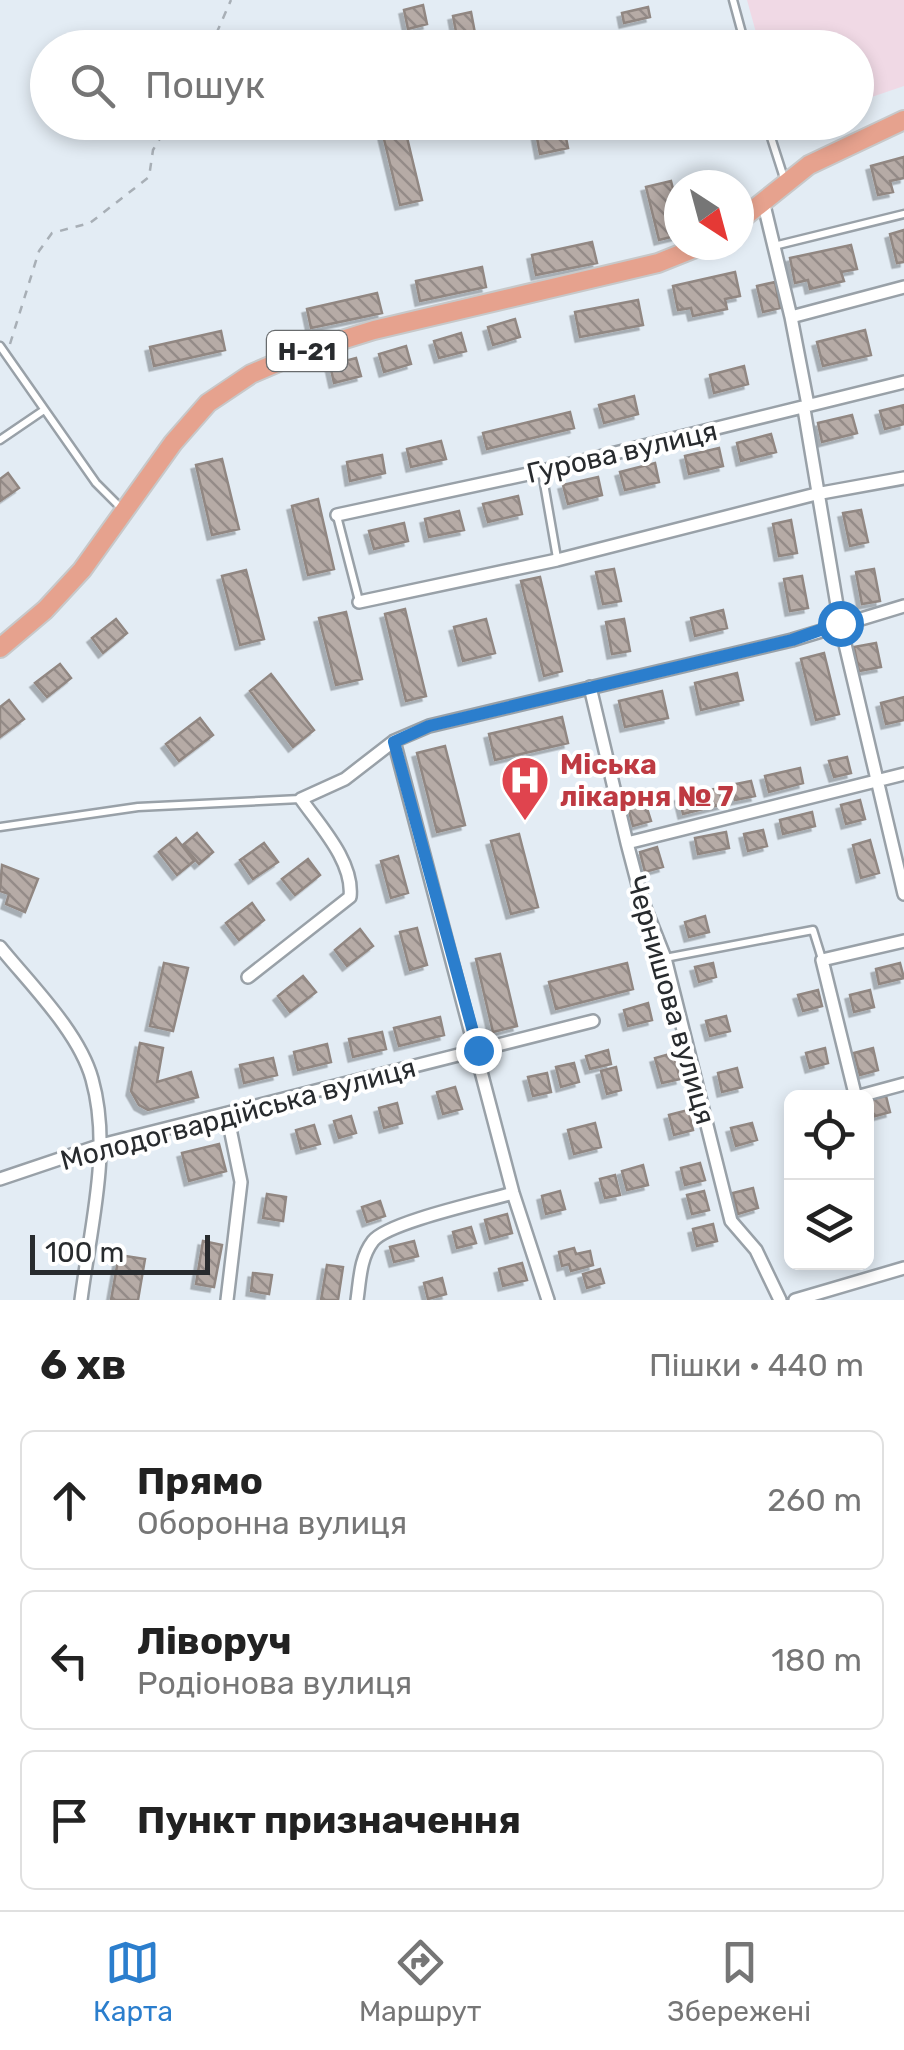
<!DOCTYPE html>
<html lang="uk">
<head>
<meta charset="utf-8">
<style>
  :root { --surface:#fff; --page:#f2f2f2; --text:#222; --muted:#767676; --line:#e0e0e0; --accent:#2b7ecd }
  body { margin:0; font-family:Rubik,sans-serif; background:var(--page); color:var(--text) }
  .controls { position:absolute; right:30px; bottom:30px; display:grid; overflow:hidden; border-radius:15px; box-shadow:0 5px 15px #0003 }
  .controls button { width:90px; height:90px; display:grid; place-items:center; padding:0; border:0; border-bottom:2px solid var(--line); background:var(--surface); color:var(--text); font:50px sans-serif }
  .compass { position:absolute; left:664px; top:170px; width:90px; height:90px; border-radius:50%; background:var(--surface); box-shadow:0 5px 15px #0003; rotate:144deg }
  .scale { position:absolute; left:30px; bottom:25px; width:180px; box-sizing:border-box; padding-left:10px; border:5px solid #282b2e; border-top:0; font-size:28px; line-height:35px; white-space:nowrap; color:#282b2e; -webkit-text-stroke:8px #fff; paint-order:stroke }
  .stop { position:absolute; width:30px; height:30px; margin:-22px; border:8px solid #2b7ecd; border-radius:50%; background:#fff }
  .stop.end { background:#2b7ecd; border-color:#fff; box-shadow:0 2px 10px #0008 }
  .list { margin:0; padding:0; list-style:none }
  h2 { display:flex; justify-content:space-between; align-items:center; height:130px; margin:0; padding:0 40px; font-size:42px }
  h2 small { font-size:32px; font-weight:400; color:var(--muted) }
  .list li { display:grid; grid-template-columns:65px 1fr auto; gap:30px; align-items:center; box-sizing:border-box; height:140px; margin:0 20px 20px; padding:0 20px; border:2px solid var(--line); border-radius:15px }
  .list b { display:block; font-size:38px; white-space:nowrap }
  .list p { margin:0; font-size:32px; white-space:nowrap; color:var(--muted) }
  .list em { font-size:32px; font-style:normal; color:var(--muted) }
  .icon { flex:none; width:55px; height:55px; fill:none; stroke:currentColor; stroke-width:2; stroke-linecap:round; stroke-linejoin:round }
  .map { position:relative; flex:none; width:904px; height:1300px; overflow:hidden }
  .search { position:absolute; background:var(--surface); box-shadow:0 5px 15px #0003; left:30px; right:30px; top:30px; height:110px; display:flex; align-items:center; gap:25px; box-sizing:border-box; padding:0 35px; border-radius:55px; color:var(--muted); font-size:38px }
  .sheet { height:610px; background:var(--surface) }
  nav { display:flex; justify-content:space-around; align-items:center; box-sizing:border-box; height:140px; border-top:2px solid var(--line); background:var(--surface); font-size:28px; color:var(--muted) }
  nav a { display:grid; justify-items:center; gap:5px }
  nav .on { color:var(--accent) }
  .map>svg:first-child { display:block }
  .industrial { fill:#f0d9e5 }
  .building { fill:url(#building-back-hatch); stroke:#918782; stroke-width:2.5; filter:url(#shadow) }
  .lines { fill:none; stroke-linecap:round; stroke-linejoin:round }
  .service-casing { stroke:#99a1a8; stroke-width:11 }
  .minor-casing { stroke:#99a1a8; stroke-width:16 }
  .primary-casing { stroke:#c7c8c9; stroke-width:22 }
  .path { stroke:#a8afb6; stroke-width:2.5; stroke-dasharray:8 8; stroke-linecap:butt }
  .service { stroke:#fff; stroke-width:6 }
  .minor { stroke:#fff; stroke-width:11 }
  .primary { stroke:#e6a28e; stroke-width:18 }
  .route { stroke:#2b7ecd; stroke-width:12 }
  .labels { text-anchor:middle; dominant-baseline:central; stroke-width:8; stroke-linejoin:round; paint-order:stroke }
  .shield { fill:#fff; stroke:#686b6d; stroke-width:2.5 }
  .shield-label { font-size:25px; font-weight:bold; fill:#282b2e }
  .street-label { font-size:28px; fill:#282b2e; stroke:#fff }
  .health-label { font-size:28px; font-weight:bold; fill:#be3a42; stroke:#fff; text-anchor:start }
</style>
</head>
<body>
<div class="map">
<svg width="904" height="1300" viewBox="0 0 904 1300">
  <defs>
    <pattern id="building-back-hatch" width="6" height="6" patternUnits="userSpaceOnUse" patternTransform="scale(2.5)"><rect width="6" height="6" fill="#b6aba6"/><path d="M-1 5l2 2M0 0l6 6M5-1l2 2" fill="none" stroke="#948b88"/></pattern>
    <filter id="shadow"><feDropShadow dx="-4.5" dy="4.5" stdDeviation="0" flood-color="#0004"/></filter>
  </defs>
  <rect width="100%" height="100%" fill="#e3ecf4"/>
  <path class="industrial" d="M747,0H904V86L857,102L856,48L760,47Z"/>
  <path class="building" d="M423,5L427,24L408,29L404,10Z
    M648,7L650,17L624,23L622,13Z
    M471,12L475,33L457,37L453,16Z
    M534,122H563L568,148L540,154Z
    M404,125L422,200L400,205L382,131Z
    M904,157V178L890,181L893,192L878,195L871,166Z
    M671,181L679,213V235L659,240L646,187Z
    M904,230V262L897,263L890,234Z
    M592,242L597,263L536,275L532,255Z
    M851,245L857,269L841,272L844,281L810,289L808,280L795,283L790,258Z
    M482,267L486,287L420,301L416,281Z
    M735,272L740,296L725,299L727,309L693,316L691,308L678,310L673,286Z
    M775,282L780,308L763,312L757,286Z
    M377,293L382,313L311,328L307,309Z
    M638,300L643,325L580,337L575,312Z
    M515,319L520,337L493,345L488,327Z
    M865,330L871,355L823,366L817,342Z
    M221,331L225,350L154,366L150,347Z
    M461,333L466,351L439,358L434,341Z
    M406,346L411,364L384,372L379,354Z
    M356,358L361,376L334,383L330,365Z
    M744,366L748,384L714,393L710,375Z
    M634,396L638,414L604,423L599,405Z
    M904,405V424L885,429L880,411Z
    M570,412L574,428L487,449L483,433Z
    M852,415L857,433L822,442L818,423Z
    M771,434L776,452L741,461L737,443Z
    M441,441L446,459L411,467L407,449Z
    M719,448L723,466L689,474L685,456Z
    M382,455L385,473L350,481L347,462Z
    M222,459L239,529L212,535L196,465Z
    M655,463L659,482L625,490L620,472Z
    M8,473L19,488L0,501V479Z
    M598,477L602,495L568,504L563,485Z
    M518,496L522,514L488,522L483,504Z
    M318,499L334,569L308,575L292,506Z
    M861,510L868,542L850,546L843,513Z
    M459,511L464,530L429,537L425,519Z
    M791,520L797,553L779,556L773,524Z
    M404,523L408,541L374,549L369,531Z
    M614,569L621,601L603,604L596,572Z
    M874,569L880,601L862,604L856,572Z
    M246,570L264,639L240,645L222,576Z
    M802,576L808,608L790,611L784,579Z
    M540,577L562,671L544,676L521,581Z
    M405,609L426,696L406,701L385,614Z
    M723,610L727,628L695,636L691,618Z
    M346,612L362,679L336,685L319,618Z
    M116,619L127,633L103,653L92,638Z
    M486,619L495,653L463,661L454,627Z
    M624,619L630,651L612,654L606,622Z
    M876,643L881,667L859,671L854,647Z
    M824,653L839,714L816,720L801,659Z
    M60,664L71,678L47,697L35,683Z
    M737,673L743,700L701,710L695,683Z
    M271,674L314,730L293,747L250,691Z
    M662,691L668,718L625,727L619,701Z
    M904,697V720L886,724L881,703Z
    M9,700L24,719L0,737V707Z
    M562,717L568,743L495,760L489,734Z
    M200,718L213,735L179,761L166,744Z
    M445,746L465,825L437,832L417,753Z
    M847,757L851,773L834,777L829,761Z
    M800,768L803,783L769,792L765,776Z
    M751,781L755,796L735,800L731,785Z
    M719,788L723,804L683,814L679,797Z
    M860,800L865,819L846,824L841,805Z
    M645,802L651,821L633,826L628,807Z
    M812,812L815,826L783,834L780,820Z
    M763,830L767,846L748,851L744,834Z
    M726,832L729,848L698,854L695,838Z
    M197,833L213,852L199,864L183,845Z
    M519,834L538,907L511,914L491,841Z
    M176,838L194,861L177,875L159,852Z
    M870,840L879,873L861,878L853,845Z
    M264,843L278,862L253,879L240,860Z
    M657,847L663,867L645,872L640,852Z
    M398,856L408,893L391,898L381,861Z
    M308,859L320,875L295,895L282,879Z
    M2,865L38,879L25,912L6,904L9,894L0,891Z
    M252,903L264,920L239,940L226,923Z
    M705,916L709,932L689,937L685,922Z
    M417,928L427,965L410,970L400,932Z
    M360,929L373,946L347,966L335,950Z
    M500,954L517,1026L493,1032L476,959Z
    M164,963L188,968L173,1031L150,1026Z
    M627,963L633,989L556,1009L549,982Z
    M713,963L716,977L699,982L695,967Z
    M900,963L904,978L879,984L876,969Z
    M303,976L316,992L290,1012L278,996Z
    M818,990L822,1006L803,1011L798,995Z
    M870,990L874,1007L854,1012L850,995Z
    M648,1003L652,1020L628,1026L624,1010Z
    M726,1016L730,1031L710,1036L706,1021Z
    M440,1017L444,1035L399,1046L394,1028Z
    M382,1032L386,1049L353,1057L349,1039Z
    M140,1043L163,1048L157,1082L191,1072L198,1097L148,1110L139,1105L131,1091Z
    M327,1044L331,1062L298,1070L294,1052Z
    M825,1048L828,1063L810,1068L806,1053Z
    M873,1048L878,1070L860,1075L854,1053Z
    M608,1050L611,1064L590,1069L586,1056Z
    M673,1053L680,1079L662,1083L655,1058Z
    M273,1058L277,1075L244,1083L240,1065Z
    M574,1063L579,1082L561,1087L556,1067Z
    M616,1067L621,1090L607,1094L601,1071Z
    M737,1068L742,1087L722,1092L718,1073Z
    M547,1073L551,1092L533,1096L528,1077Z
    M455,1087L462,1109L443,1114L437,1092Z
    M886,1096L890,1112L872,1117L867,1100Z
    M397,1103L402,1123L384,1128L379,1108Z
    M688,1110L693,1130L674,1135L669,1115Z
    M351,1116L356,1133L339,1138L334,1121Z
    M595,1123L601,1147L574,1154L568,1130Z
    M752,1123L757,1140L736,1146L731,1128Z
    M314,1125L320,1144L301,1149L296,1130Z
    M219,1144L226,1171L189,1181L182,1153Z
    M700,1163L705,1180L685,1185L681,1168Z
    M643,1165L648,1185L627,1190L622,1171Z
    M615,1175L620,1195L605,1198L600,1179Z
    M753,1188L758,1208L738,1214L733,1193Z
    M560,1191L565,1209L546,1214L542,1196Z
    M704,1191L709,1210L692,1214L687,1195Z
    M267,1194L286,1197L283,1221L263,1218Z
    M380,1201L385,1216L367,1222L362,1207Z
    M507,1214L512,1233L490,1239L485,1220Z
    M713,1224L717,1241L697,1246L693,1229Z
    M471,1227L476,1243L457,1248L453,1232Z
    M203,1241L222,1245L214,1287L196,1284Z
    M414,1241L418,1256L394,1262L390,1247Z
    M574,1248L576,1254L590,1251L593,1265L571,1271L569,1264L562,1266L559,1252Z
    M119,1255L145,1259L138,1300H111Z
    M522,1263L527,1280L503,1286L499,1269Z
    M327,1265L343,1267L338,1300H321Z
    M600,1269L604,1283L587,1288L583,1274Z
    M253,1273L272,1275L269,1294L251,1291Z
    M442,1278L446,1294L428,1299L424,1283Z"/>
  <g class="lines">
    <g class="service-casing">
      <path id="service" d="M733,0L746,48
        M766,122L785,181
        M774,246L904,214
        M0,346L96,483L124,511
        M0,440L44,410
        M542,472L557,558
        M337,516L359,601
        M0,827L138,807L300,799
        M665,958L813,930L822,959"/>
    </g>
    <g class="minor-casing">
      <path id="minor" d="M763,201L791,317L808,405
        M791,317L904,287
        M804,409L840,623L904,894
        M337,515L542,471L904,382
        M359,602L557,560L816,494L904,478
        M590,687L627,843L642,900L665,958L731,1221L756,1250L780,1300
        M394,741L513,1193L548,1300
        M627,843L904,774
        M0,947C30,984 79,1032 92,1079C112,1150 90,1228 81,1300
        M248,977L350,897C354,862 320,826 301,799L345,779L394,741L429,726L792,640L904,606
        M856,1097L904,1084
        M856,1098L822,960L904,941
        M0,1179L101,1145L593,1021
        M227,1300L241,1182L227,1114
        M357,1300C360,1279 360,1258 373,1241C388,1222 486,1201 513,1193
        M795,1300L904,1268"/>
    </g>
    <g class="primary-casing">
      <path id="primary" d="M739,221L809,165L904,120
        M0,648L45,610L82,570L173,443L208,403L251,374L300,353L374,330L658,263L703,245"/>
    </g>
    <path class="path" d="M210,48L231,0
      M10,344L39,251L52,233L90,223L149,177L153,150L170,122"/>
    <use href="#service" class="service"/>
    <use href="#minor" class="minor"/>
    <use href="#primary" class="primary"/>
  </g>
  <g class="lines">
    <path class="route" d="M478,1050L394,742L429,726L792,640L840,623"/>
  </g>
  <defs>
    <g id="hospital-pin" transform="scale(2.5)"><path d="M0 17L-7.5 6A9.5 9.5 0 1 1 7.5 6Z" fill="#e0444e" stroke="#fff"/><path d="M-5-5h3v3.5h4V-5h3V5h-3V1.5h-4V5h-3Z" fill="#fff"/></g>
  </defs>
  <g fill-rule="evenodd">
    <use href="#hospital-pin" x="525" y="780"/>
  </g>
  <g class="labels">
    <rect class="shield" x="267" y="331" width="80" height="40" rx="8"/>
    <g class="shield-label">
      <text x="307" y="351">Н-21</text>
    </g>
    <g class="street-label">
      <text transform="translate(622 452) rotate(-13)">Гурова вулиця</text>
      <text transform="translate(671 1000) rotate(74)">Чернишова вулиця</text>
      <text transform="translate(238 1114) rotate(-15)">Молодогвардійська вулиця</text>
    </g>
    <g class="health-label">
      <text x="560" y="764">Міська<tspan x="560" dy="32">лікарня № 7</tspan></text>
    </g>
  </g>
</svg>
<div class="controls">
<button><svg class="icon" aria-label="locate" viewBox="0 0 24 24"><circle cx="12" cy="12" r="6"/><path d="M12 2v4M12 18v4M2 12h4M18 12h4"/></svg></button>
<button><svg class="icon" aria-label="layers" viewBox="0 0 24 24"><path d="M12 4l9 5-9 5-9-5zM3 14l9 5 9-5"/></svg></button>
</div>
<svg class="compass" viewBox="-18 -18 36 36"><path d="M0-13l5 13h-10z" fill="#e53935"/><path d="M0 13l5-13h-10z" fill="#767676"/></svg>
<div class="scale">100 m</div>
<div class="stop" style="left:840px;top:623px"></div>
<div class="stop end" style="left:478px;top:1050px"></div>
<div class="search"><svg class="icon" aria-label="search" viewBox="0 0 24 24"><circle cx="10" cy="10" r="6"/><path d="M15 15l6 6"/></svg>Пошук</div>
</div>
<section class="sheet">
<h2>6 хв<small>Пішки · 440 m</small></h2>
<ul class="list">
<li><svg class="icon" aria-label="ahead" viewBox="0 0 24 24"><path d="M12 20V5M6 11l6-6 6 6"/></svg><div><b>Прямо</b><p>Оборонна вулиця</p></div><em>260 m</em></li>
<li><svg class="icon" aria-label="left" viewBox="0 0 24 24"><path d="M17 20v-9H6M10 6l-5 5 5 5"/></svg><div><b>Ліворуч</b><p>Родіонова вулиця</p></div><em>180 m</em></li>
<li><svg class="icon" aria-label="arrive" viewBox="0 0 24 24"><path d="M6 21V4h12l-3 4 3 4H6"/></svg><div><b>Пункт призначення</b></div></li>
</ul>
</section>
<nav>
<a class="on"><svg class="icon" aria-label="map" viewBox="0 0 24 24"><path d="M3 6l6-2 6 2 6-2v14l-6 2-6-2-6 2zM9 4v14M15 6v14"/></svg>Карта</a>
<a><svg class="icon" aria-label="directions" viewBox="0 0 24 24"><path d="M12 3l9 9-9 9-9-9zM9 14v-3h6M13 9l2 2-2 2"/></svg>Маршрут</a>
<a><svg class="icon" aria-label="saved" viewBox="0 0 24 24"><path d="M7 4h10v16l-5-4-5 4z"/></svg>Збережені</a>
</nav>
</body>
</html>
